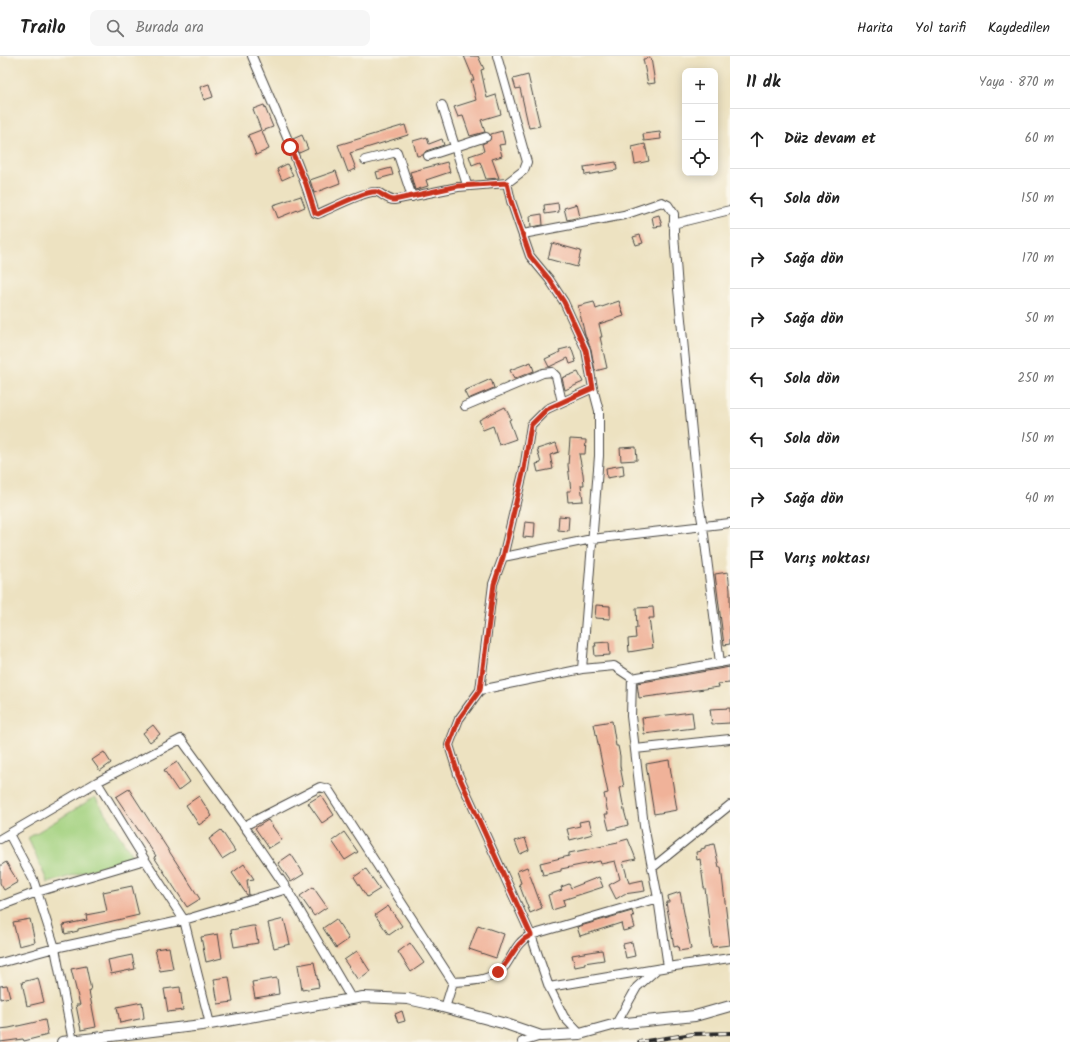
<!DOCTYPE html>
<html lang="tr">
<head>
<meta charset="utf-8">
<style>
  :root { --surface:#fff; --page:#f6f6f6; --text:#222; --muted:#767676; --line:#e0e0e0 }
  body { margin:0; font-family:Kalam,sans-serif; background:var(--page); color:var(--text) }
  .controls { position:absolute; right:12px; top:12px; display:grid; overflow:hidden; border-radius:8px; box-shadow:0 2px 10px #0003 }
  .controls button { width:36px; height:36px; display:grid; place-items:center; padding:0; border:0; border-bottom:1px solid var(--line); background:var(--surface); color:var(--text); font:20px sans-serif }
  .stop { position:absolute; width:12px; height:12px; margin:-9px; border:3px solid #c8321e; border-radius:50%; background:#fff }
  .stop.end { background:#c8321e; border-color:#fff; box-shadow:0 1px 4px #0008 }
  .list { margin:0; padding:0; list-style:none }
  h2 { display:flex; justify-content:space-between; align-items:center; height:52px; margin:0; padding:0 16px; font-size:17px }
  h2 small { font-size:13px; font-weight:400; color:var(--muted) }
  .list li { display:grid; grid-template-columns:26px 1fr auto; gap:12px; align-items:center; box-sizing:border-box; height:60px; padding:0 16px; border-top:1px solid var(--line) }
  .list b { display:block; font-size:15px; white-space:nowrap }
  .list em { font-size:13px; font-style:normal; color:var(--muted) }
  .icon { flex:none; width:22px; height:22px; fill:none; stroke:currentColor; stroke-width:2; stroke-linecap:round; stroke-linejoin:round }
  .map { position:relative; flex:none; width:730px; height:986px; overflow:hidden }
  header { display:flex; align-items:center; gap:24px; box-sizing:border-box; height:56px; padding:0 20px; background:var(--surface); border-bottom:1px solid var(--line) }
  header strong { font-size:19px }
  nav { display:flex; gap:22px; margin-inline-start:auto; font-size:14px }
  .search { width:280px; height:36px; background:var(--page); display:flex; align-items:center; gap:10px; box-sizing:border-box; padding:0 14px; border-radius:8px; color:var(--muted); font-size:15px }
  main { display:flex }
  aside { flex:1; background:var(--surface) }
  .map>svg:first-child { display:block }
  .green { fill:#a3d17f; stroke:#677e55 }
  .building { fill:#f0b299 }
  .lines { fill:none; stroke-linecap:round; stroke-linejoin:round }
  .minor-casing { stroke:#484642; stroke-width:10 }
  .tertiary-casing { stroke:#484642; stroke-width:12 }
  .minor { stroke:#fff; stroke-width:8 }
  .tertiary { stroke:#fff; stroke-width:10 }
  .rail-casing { stroke:#2b2b2b; stroke-width:4 }
  .rail { stroke:#fbf7ec; stroke-width:2.5; stroke-dasharray:8; stroke-linecap:butt }
  .route { stroke:#c8321e; stroke-width:5 }
</style>
</head>
<body>
<header>
<strong>Trailo</strong>
<div class="search"><svg class="icon" aria-label="search" viewBox="0 0 24 24"><circle cx="10" cy="10" r="6"/><path d="M15 15l6 6"/></svg>Burada ara</div>
<nav><a>Harita</a><a>Yol tarifi</a><a>Kaydedilen</a></nav>
</header>
<main>
<div class="map">
<svg width="730" height="986" viewBox="0 0 730 986">
  <rect width="100%" height="100%" fill="#fbf7ec"/>
  <filter id="ink" filterUnits="userSpaceOnUse"><feTurbulence type="fractalNoise" baseFrequency=".025" numOctaves="2"/><feDisplacementMap in="SourceGraphic" scale="8" xChannelSelector="R" yChannelSelector="G"/><feConvolveMatrix kernelMatrix="1 2 1 2 8 2 1 2 1" color-interpolation-filters="sRGB"/></filter>
  <filter id="wash" filterUnits="userSpaceOnUse"><feTurbulence type="fractalNoise" baseFrequency=".012" numOctaves="4" result="noise"/><feDisplacementMap in="SourceGraphic" scale="16" xChannelSelector="R" yChannelSelector="G"/><feGaussianBlur stdDeviation="0.9" result="paint"/><feColorMatrix in="noise" values="0 0 0 0 0 0 0 0 0 0 0 0 0 0 0 0 0 1.4 0 .05"/><feComposite in="paint" operator="in"/></filter>
  <g filter="url(#wash)">
    <rect width="100%" height="100%" fill="#ede2c1"/>
    <path class="green" d="M95,741L133,801L48,827L28,782Z"/>
    <g id="blocks">
      <path class="building" d="M464,0H478L484,13L481,14L487,42L496,39L501,58L481,64L485,76L470,80L463,60L458,61L454,51L476,44L471,24H474Z
        M651,2L655,27L648,28L643,3Z
        M528,19L540,70L529,72L520,32L516,33L513,23Z
        M209,28L213,41L204,44L200,31Z
        M264,49L273,71L262,75L269,93L256,99L248,79L261,74L253,53Z
        M405,69L408,79L350,97L356,113L348,116L338,89Z
        M502,75L505,88L499,89L502,100L492,103L499,122L486,123L480,106L472,109L469,100L484,95L482,88L490,84L491,78Z
        M660,76L661,83L644,85L643,78Z
        M302,79L308,93L299,97L293,83Z
        M427,81L429,88L442,83L444,89L426,95L423,99L417,100L413,85Z
        M645,88L649,105L635,108L632,91Z
        M447,106L450,116L426,124L428,130L415,134L410,116Z
        M616,106L617,114L585,119L584,111Z
        M287,108L293,119L282,124L277,113Z
        M391,112L393,119L378,123L376,116Z
        M336,115L340,127L314,137L310,124Z
        M301,140L305,151L278,162L273,149Z
        M558,147L559,156L545,158L544,149Z
        M577,148L580,161L567,164L564,152Z
        M542,158L543,169L531,171L530,160Z
        M659,159L662,170L654,171L652,161Z
        M640,179L643,187L636,189L633,181Z
        M552,187L581,195L577,211L548,203Z
        M619,245L624,260L599,268L602,281H600L607,312L595,315L591,293L585,279L578,250L594,246L596,253Z
        M571,291L576,306L570,308L568,302L549,311L545,303L560,296L559,294Z
        M531,306L534,315L514,323L510,314Z
        M578,316L583,326L565,334L562,322Z
        M491,323L494,332L468,343L464,335Z
        M505,351L511,363L509,364L516,383L499,389L493,370L483,374L479,364Z
        M570,383L586,384L585,398H579L583,418L584,429H581L583,445L568,446L567,435H571L568,409Z
        M556,387L559,396L550,399L553,413L538,416L536,408L541,407L537,393Z
        M636,391L637,404L621,405L620,392Z
        M623,409L624,419L607,422L606,412Z
        M559,460L569,461L568,475L558,474Z
        M525,466L535,467L534,482L523,481Z
        M728,516L730,534V588L724,589L715,518Z
        M596,549L610,550V563L595,562Z
        M653,551L654,562H649L653,592L629,596L628,583L636,582L635,572H637L636,552Z
        M609,586L610,599L595,600L594,590H596L595,587Z
        M730,611V627L718,628L719,631L639,642L637,627Z
        M730,652V667L712,668L710,653Z
        M692,656L694,672L644,678L642,662Z
        M612,665L616,690H618L620,700V710L624,731L620,732L624,754L628,769L609,774L605,758H608L604,738L608,737L594,668Z
        M153,669L160,678L150,686L143,677Z
        M104,696L111,707L100,715L92,704Z
        M669,704L677,754L654,758L646,708Z
        M177,706L190,726L178,735L164,714Z
        M129,733L200,843L187,851L154,801L156,800L116,741Z
        M321,739L334,759L322,767L308,747Z
        M199,740L212,760L199,769L186,749Z
        M268,764L282,784L269,792L255,772Z
        M589,764L593,778L570,784L567,773L580,770L579,766Z
        M221,774L235,795L222,803L209,783Z
        M344,776L358,796L345,804L332,785Z
        M525,782L529,794L520,798L515,785Z
        M628,783L636,803L623,806L629,827L643,824L645,835L624,838L616,843L609,829L620,823L615,805L601,808L600,805L561,813V815L543,819L540,807L569,800V797L618,787L617,786Z
        M714,788L719,811H721L730,889L712,891L705,832H704L700,803L697,804L696,796L701,795V793L705,792V790Z
        M291,798L304,818L291,826L278,807Z
        M6,806L18,826L4,834L0,827V810Z
        M244,808L254,823L247,824L249,839H247L232,817Z
        M527,811L542,852L530,857L519,828L521,827L517,815Z
        M366,813L380,833L367,841L354,821Z
        M599,821L603,831L563,844L565,850L552,854L548,839L562,834L561,831L569,828L571,832Z
        M132,830L139,859L78,873V875L65,878L63,869L87,864L86,859L107,855L103,836Z
        M313,831L327,851L314,860L300,840Z
        M680,836L691,893L679,895L678,890L674,891L666,846H669L668,840Z
        M388,850L402,870L389,879L375,859Z
        M632,855L634,861H632L635,872L623,875L621,867L580,880L577,871Z
        M30,863L35,886L19,890L13,866Z
        M284,863L290,888L274,892L268,867Z
        M336,863L349,883L336,892L323,872Z
        M478,869L504,878L496,902L469,893Z
        M252,870H255L258,887L234,891L231,874Z
        M218,878L222,902L206,906L201,881Z
        M632,886L635,900L626,902L623,888Z
        M410,887L424,907L411,916L398,896Z
        M169,891L173,913L160,915L155,893Z
        M602,894L604,904L584,907L585,909L575,911L572,899Z
        M357,895L370,915L358,924L344,904Z
        M132,899L135,913L111,918L108,904Z
        M314,906L319,931L302,934L298,909Z
        M86,910L91,934L89,935L96,971L81,974L76,949H80L71,913Z
        M229,921L233,946L218,948L214,923Z
        M38,922L44,946L27,950L22,926Z
        M277,922L279,938L255,942L252,926Z
        M7,929L10,941L0,943V930Z
        M180,931L183,954L168,956L164,933Z
        M142,946L144,962L120,967L117,951Z
        M402,955L405,965L398,967L395,958Z
        M45,964L48,979L24,985L23,983L0,986V973L9,972Z"/>
    </g>
  </g>
  <g filter="url(#ink)">
    <use href="#blocks" fill-opacity="0" stroke="#484642" stroke-width="1"/>
    <g class="lines">
      <g class="minor-casing">
        <path id="minor" d="M252,0C274,52 298,103 315,157L318,158C330,153 366,134 377,136C383,138 387,144 394,144L458,131L507,127L524,114L527,106L497,0
          M442,49L467,129
          M428,100L486,81
          M365,104L397,96L412,141
          M507,127L511,145L530,200L549,223L564,246L586,294L593,332L599,355V400L582,613
          M673,168L730,154
          M523,178L624,159L662,146L668,149L674,158V178L678,233L699,448L703,471L720,607
          M465,350L543,317L552,316L556,320L562,346
          M503,501L592,483L730,467
          M632,622L631,660L644,770L658,842L668,911
          M480,634L582,613L614,610L632,622L730,605
          M635,693L730,683
          M97,726L145,804L184,864L210,968
          M244,770L320,731L328,733L453,926C471,925 493,925 505,910C514,898 516,886 531,879L658,842
          M9,778L33,823L55,892L73,986
          M0,783L97,726L181,683L249,777L287,833L351,942
          M652,812L730,749
          M0,850L37,836L145,804
          M0,907L55,892L184,864L287,833
          M549,931L668,911L730,902
          M445,952L453,926
          M616,968L637,931L656,914
          M580,978L564,961L549,931L531,879L458,718L449,689L459,663L480,634L493,528L503,501L524,413L531,369L547,353L593,332
          M522,986L541,980"/>
      </g>
      <g class="tertiary-casing">
        <path id="tertiary" d="M62,986L210,968L363,941L408,943L435,949L506,968L541,980L580,978L616,968L695,960L730,950"/>
      </g>
      <use href="#minor" class="minor"/>
      <use href="#tertiary" class="tertiary"/>
      <g class="rail-casing">
        <path id="rail" d="M639,986L693,978L730,977"/>
      </g>
      <use href="#rail" class="rail"/>
    </g>
  </g>
  <g class="lines" filter="url(#ink)">
    <path class="route" d="M290,91L306,128L315,157L318,158C330,153 366,134 377,136C383,138 387,144 394,144L458,130L507,127L511,145L530,200L549,223L564,246L586,294L593,332L547,353L531,369L524,413L503,501L494,528L480,634L459,663L449,689L458,718L531,879C514,887 512,904 498,916"/>
  </g>
</svg>
<div class="controls">
<button>+</button>
<button>−</button>
<button><svg class="icon" aria-label="locate" viewBox="0 0 24 24"><circle cx="12" cy="12" r="6"/><path d="M12 2v4M12 18v4M2 12h4M18 12h4"/></svg></button>
</div>
<div class="stop" style="left:290px;top:91px"></div>
<div class="stop end" style="left:498px;top:916px"></div>
</div>
<aside>
<h2>11 dk<small>Yaya · 870 m</small></h2>
<ul class="list">
<li><svg class="icon" aria-label="ahead" viewBox="0 0 24 24"><path d="M12 20V5M6 11l6-6 6 6"/></svg><div><b>Düz devam et</b></div><em>60 m</em></li>
<li><svg class="icon" aria-label="left" viewBox="0 0 24 24"><path d="M17 20v-9H6M10 6l-5 5 5 5"/></svg><div><b>Sola dön</b></div><em>150 m</em></li>
<li><svg class="icon" aria-label="right" viewBox="0 0 24 24"><path d="M7 20v-9h11M14 6l5 5-5 5"/></svg><div><b>Sağa dön</b></div><em>170 m</em></li>
<li><svg class="icon" aria-label="right" viewBox="0 0 24 24"><path d="M7 20v-9h11M14 6l5 5-5 5"/></svg><div><b>Sağa dön</b></div><em>50 m</em></li>
<li><svg class="icon" aria-label="left" viewBox="0 0 24 24"><path d="M17 20v-9H6M10 6l-5 5 5 5"/></svg><div><b>Sola dön</b></div><em>250 m</em></li>
<li><svg class="icon" aria-label="left" viewBox="0 0 24 24"><path d="M17 20v-9H6M10 6l-5 5 5 5"/></svg><div><b>Sola dön</b></div><em>150 m</em></li>
<li><svg class="icon" aria-label="right" viewBox="0 0 24 24"><path d="M7 20v-9h11M14 6l5 5-5 5"/></svg><div><b>Sağa dön</b></div><em>40 m</em></li>
<li><svg class="icon" aria-label="arrive" viewBox="0 0 24 24"><path d="M6 21V4h12l-3 4 3 4H6"/></svg><div><b>Varış noktası</b></div></li>
</ul>
</aside>
</main>
</body>
</html>
